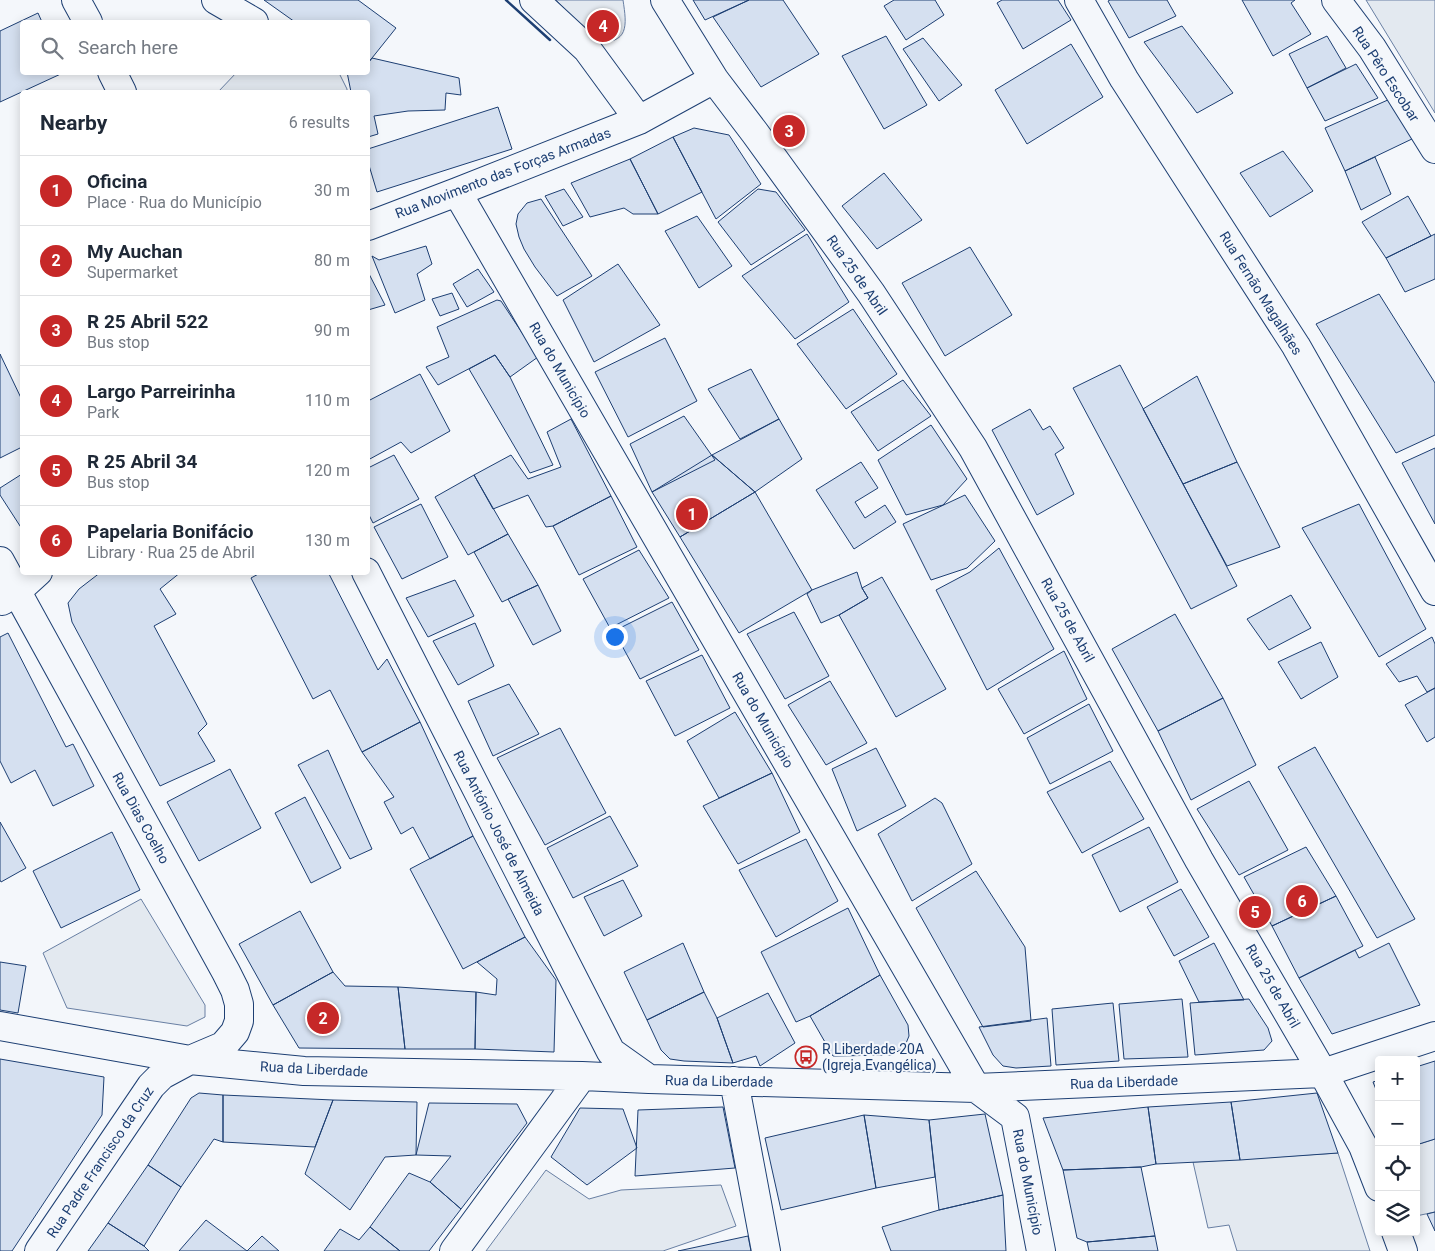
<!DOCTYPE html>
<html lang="en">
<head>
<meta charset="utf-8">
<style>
  :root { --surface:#fff; --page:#f2f2f3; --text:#1f2937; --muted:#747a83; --line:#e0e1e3; --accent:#c62828 }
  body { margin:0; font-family:Roboto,sans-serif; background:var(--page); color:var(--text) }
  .controls { position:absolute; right:15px; bottom:15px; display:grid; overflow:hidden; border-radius:5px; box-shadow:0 2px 12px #0003 }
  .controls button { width:45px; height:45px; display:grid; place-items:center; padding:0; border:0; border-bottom:1px solid var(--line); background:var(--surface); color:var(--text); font:25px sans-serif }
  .you { position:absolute; left:614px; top:636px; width:18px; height:18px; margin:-12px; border:4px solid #fff; border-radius:50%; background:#1a73e8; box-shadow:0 0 0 8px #1a73e833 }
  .badge { display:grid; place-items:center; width:32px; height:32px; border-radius:50%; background:var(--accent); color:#fff; font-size:16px; font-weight:700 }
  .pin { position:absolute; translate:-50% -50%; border:2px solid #fff; box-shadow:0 1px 5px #0006 }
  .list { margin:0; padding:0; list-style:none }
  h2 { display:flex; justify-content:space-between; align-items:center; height:65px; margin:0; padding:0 20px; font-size:21px }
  h2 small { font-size:16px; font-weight:400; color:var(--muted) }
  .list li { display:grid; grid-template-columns:32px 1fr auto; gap:15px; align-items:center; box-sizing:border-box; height:70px; padding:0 20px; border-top:1px solid var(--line) }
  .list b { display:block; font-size:19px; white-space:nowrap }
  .list p { margin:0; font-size:16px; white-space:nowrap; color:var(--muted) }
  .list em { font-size:16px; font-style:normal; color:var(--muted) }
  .icon { flex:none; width:28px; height:28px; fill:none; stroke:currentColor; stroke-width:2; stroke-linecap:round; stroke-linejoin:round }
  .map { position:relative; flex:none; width:1435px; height:1251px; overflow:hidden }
  .search { position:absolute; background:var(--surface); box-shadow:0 2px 12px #0003; left:20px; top:20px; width:350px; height:55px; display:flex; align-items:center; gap:12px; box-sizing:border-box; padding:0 18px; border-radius:5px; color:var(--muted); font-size:19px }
  .panel { position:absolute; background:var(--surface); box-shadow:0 2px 12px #0003; left:20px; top:90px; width:350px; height:485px; border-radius:5px }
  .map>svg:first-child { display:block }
  .green { fill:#e3e9f0; stroke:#687fa3 }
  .building { fill:#d5e0f0; stroke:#1d3f73 }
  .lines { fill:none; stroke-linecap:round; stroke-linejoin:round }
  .minor-casing { stroke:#1d3f73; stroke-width:30 }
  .minor { stroke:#f4f7fb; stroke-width:28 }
  .wall { stroke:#1d3f73; stroke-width:2.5 }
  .labels { text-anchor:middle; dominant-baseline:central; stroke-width:4; stroke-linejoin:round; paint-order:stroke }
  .street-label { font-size:14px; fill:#1d3f73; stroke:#f4f7fb }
  .poi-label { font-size:14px; fill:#1d3f73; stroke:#f4f7fb; text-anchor:start }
</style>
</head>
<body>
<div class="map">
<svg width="1435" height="1251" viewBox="0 0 1435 1251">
  <rect width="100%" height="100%" fill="#f4f7fb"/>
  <path class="green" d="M556,0H623C627,26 629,44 596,42Z
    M1366,0H1435V113Z
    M237,72L339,73L347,89V92H218Z
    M141,899L205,1005V1017L187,1026L67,1008L43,953Z
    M1435,1139V1212L1416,1216V1145Z
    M1338,1153L1370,1251H1237L1229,1225L1208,1228L1193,1162Z
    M546,1170L589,1199L621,1190L721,1185L736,1226L663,1251H486Z"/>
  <path class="building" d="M264,0H358L396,28L368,63V22H295Z
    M693,0H749L705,20Z
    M749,0H783L819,54L761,87L713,17Z
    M894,0H935L944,15L906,40L884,6Z
    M1002,0H1058L1071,20L1023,49L997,3Z
    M1110,0H1167L1176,16L1129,38L1108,1Z
    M1242,0H1295L1291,3L1311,34L1273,56Z
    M38,13L42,22H22V72H65L0,102V31Z
    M1182,26L1233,93L1197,113L1144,42Z
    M886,36L927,105L884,129L842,56Z
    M1327,36L1346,68L1307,88L1289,54Z
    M923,38L962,85L939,101L903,49Z
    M1071,44L1103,97L1027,144L995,90Z
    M372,58L459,78L461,95L446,93L445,110L408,111L374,116L378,134L368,137V92H351L347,72H368V63Z
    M1356,64L1378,98L1325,121L1307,88Z
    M1390,99L1414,138L1345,171L1325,128Z
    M498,107L512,149L377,192L368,162V149Z
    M694,128L729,135L761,184L716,219L673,137Z
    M673,137L702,192L658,214L630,159Z
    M1283,151L1313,191L1270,217L1240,173Z
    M1375,157L1391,194L1361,210L1345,171Z
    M630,159L658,214H633L624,208L590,217L571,183Z
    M884,173L922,220L877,249L842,206Z
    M564,189L583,217L563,226L545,196Z
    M758,189L776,192L805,230L751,265L718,222Z
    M1408,196L1431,236L1386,258L1362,222Z
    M541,199L592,276L557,296L535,267L524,249L519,237L516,224L518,214L527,203Z
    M697,216L732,266L699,288L665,231Z
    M807,234L849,302L795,339L742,276Z
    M1435,234V279L1405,292L1386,258Z
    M426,246L432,264L417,274L425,300L395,313L372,256L379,260Z
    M970,247L1012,315L945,356L902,283Z
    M618,264L660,325L594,362L563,300Z
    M478,269L494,292L467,307L453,284Z
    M368,272L385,305L368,310Z
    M452,293L459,309L440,316L432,299Z
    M1379,294L1435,383V435L1396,453L1316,324Z
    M497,300L501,301L538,357L510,377L495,355L438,385L426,367L449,357L437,327Z
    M853,309L897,374L846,409L797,344Z
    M665,338L697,401L628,437L595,372Z
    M0,354L22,400V447L0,458Z
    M495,355L510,377L553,465L530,473L469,369Z
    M1120,365L1237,586L1191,609L1073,388Z
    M751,369L779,419L740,439L708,389Z
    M420,374L450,431L411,453L401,442L368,460V401Z
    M1197,376L1237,462L1183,484L1143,409Z
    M903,380L931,416L878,451L851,412Z
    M1030,409L1043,430L1050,426L1064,448L1055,454L1074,494L1037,515L992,430Z
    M684,416L715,460L652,492L630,444Z
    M571,419L611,496L553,526L546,527L528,495L493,509L474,475L511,455L528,479L561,467L547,432Z
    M779,419L802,459L755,492L712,455Z
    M931,425L967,479L943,505L906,515L878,460Z
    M1435,448V524L1402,463Z
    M394,455L419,499L373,523L368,513V468Z
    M712,455L755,492L680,537L652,492Z
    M861,462L878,488L855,502L865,518L885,505L896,522L854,549L816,490Z
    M1237,462L1280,547L1227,566L1183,484Z
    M22,474V529L0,495V488Z
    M474,475L508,534L468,555L435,497Z
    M755,492L812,590L739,633L680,537Z
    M965,495L995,541L967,568L931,580L903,524Z
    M611,496L637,547L579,575L553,526Z
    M421,504L448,557L402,579L374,527Z
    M1359,504L1426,629L1379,657L1302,528Z
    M508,534L538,585L502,602L474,552Z
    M999,548L1054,649L987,690L936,590L970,572Z
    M639,550L669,598L610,628L583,579Z
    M101,572H181L160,589L176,614L154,626L207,724L198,733L215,761L160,786L72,622L68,603L79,589Z
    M262,572H328L378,670L387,659L420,722L362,752L330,690L313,699L251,578Z
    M857,572L862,588L868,598L839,615L821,623L807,594L812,590Z
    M882,577L946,689L896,717L839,615L868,598L862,588Z
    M455,580L474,616L428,637L406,598Z
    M538,585L561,631L533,645L508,599Z
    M1291,595L1311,628L1269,650L1247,619Z
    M672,602L699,650L640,679L614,631Z
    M794,612L829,676L785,699L747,634Z
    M1175,614L1223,698L1158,731L1112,649Z
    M475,623L494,666L458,685L433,641Z
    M8,633L66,747L73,744L94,786L53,806L35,770L11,783L0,761V637Z
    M1432,637L1435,644V688L1427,692L1417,676L1399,682L1386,664Z
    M1321,642L1338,677L1301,699L1278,662Z
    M1064,651L1087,699L1024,734L998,689Z
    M702,655L730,708L675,736L646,681Z
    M830,681L867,743L826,765L788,705Z
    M509,684L539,734L493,756L468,701Z
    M1435,688V737L1427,742L1405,705Z
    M1223,698L1256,765L1191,800L1158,731Z
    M1089,704L1113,751L1050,784L1027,738Z
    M735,712L772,773L719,798L687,741Z
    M420,722L473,836L430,859L413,827L401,834L384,802L394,797L362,752Z
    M560,728L606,813L545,845L497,758Z
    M1315,747L1415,919L1377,938L1278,767Z
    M876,748L906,806L857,831L832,769Z
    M328,750L372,849L350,859L298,765Z
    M1110,761L1144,819L1082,853L1047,792Z
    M230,769L261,828L199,861L167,802Z
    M772,773L800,832L738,864L703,806Z
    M1249,781L1288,850L1239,875L1197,809Z
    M305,797L341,868L311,883L275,813Z
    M935,798L942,803L972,864L912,901L878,834Z
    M610,816L638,866L573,898L547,848Z
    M0,822L26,868L1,882L0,880Z
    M1149,827L1178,882L1120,912L1092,855Z
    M112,832L140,890L61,928L33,871Z
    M473,836L525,937L463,969L410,869Z
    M806,839L838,901L776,937L739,870Z
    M1306,847L1336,896L1272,926L1244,877Z
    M976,871L1025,947L1031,1021L983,1027L916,908Z
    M623,880L642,916L604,936L584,897Z
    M1181,889L1209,937L1174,956L1147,907Z
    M1336,896L1363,946L1299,978L1272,926Z
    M848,908L880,975L810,1016L796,1022L761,952Z
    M300,911L333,972L273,1005L239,944Z
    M525,937L556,980L554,1052L475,1049L476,992L496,995L497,979L477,962Z
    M683,943L704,992L647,1020L624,972Z
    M1214,943L1244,1000L1199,1002L1179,961Z
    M1389,943L1420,1005L1332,1034L1299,978L1355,950L1359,958Z
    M0,962L26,966L18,1013L0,1010Z
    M333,972L345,986L398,987L405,1049L299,1048L273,1005Z
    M880,975L908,1025L909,1036L904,1048L891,1055L833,1056L810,1016Z
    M398,987L476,992L475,1049H405Z
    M704,992L717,1018L733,1063L684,1061L670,1059L661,1050L647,1020Z
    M768,993L795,1043L760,1066L756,1056L733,1063L717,1018Z
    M1182,999L1188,1057L1124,1059L1119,1004Z
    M1249,999L1268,1028L1272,1041L1264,1050L1195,1055L1190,1003Z
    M1113,1003L1119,1061L1056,1065L1052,1009Z
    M1047,1018L1051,1066L1016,1068L1003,1066L993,1055L979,1027Z
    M0,1059L104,1077L102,1115L12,1251H0Z
    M1435,1061V1139L1416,1145V1067Z
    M1379,1080V1097L1373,1082Z
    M199,1093L223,1095V1142L214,1139L181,1187L148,1165L191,1098Z
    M1317,1093L1338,1153L1240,1160L1231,1102Z
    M223,1095L333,1100L315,1147L223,1142Z
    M333,1100L417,1102L416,1155L385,1157L350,1210L305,1174Z
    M1231,1102L1240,1160L1156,1164L1148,1107Z
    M429,1103L517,1104L527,1123L461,1209L430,1182L451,1156L416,1155Z
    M723,1107L735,1168L635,1176L638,1110Z
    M1148,1107L1156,1164L1141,1167L1063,1170L1043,1118Z
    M580,1108L623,1109L637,1148L587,1185L551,1157Z
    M985,1114L1003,1195L939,1210L929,1120Z
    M864,1115L876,1188L781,1210L765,1138Z
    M864,1115L929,1120L935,1177L876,1188Z
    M148,1165L181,1187L144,1246L108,1223Z
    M1141,1167L1155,1236L1087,1242L1077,1238L1063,1170Z
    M409,1173L430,1182L461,1209L429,1251H400L370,1227Z
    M1003,1195L1006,1251H891L882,1227L939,1210Z
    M1435,1212V1231L1427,1214Z
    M206,1220L247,1251H179Z
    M108,1223L144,1246L149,1251H88Z
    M370,1227L400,1251H324L340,1229L359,1240Z
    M262,1236L279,1251H247Z
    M748,1236L751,1251H678Z
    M1155,1236L1158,1251H1089L1087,1242Z"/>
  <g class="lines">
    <g class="minor-casing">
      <path id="minor" d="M76,0L88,22
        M216,0L254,22
        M534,0L587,49L639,120
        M665,0L714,79L755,133L871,293L973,448L1199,860L1323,1073L1363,1146L1379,1187
        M1079,0L1124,79L1296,346L1435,591
        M1336,0L1372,48L1435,149
        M112,72L122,92
        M457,192L976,1088L1015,1117L1041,1251
        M368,226L457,192L639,120L714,79
        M0,561L226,972L235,990L239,1004V1021L235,1032L223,1046L190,1060L162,1075L151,1086L39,1251
        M366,572L611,1052L649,1079
        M2,601L16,592L38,572
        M0,1026L190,1060L304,1071L582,1076L649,1079L976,1088L1323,1073L1435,1036
        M734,1081L766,1251
        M1396,1232L1403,1251
        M454,1251L582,1076"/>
    </g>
    <use href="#minor" class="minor"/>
    <path class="wall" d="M506,0L550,40"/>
  </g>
  <defs>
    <g id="bus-ring" transform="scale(1.125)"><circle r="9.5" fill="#f4f7fb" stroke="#c62828" stroke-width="1.5"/><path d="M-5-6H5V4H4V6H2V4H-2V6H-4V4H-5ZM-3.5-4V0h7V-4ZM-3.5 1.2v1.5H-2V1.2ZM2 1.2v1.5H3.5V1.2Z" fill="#c62828"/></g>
  </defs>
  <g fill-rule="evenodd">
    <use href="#bus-ring" x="806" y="1057"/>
  </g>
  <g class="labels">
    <g class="street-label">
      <text transform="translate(1386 74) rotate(57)">Rua Pêro Escobar</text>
      <text transform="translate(503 173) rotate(-21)">Rua Movimento das Forças Armadas</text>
      <text transform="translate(857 275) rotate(55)">Rua 25 de Abril</text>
      <text transform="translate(1261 293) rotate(58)">Rua Fernão Magalhães</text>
      <text transform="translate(560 370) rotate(60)">Rua do Município</text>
      <text transform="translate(1068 620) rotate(61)">Rua 25 de Abril</text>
      <text transform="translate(763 720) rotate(60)">Rua do Município</text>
      <text transform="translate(141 818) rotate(61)">Rua Dias Coelho</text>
      <text transform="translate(499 833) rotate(63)">Rua António José de Almeida</text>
      <text transform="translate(1273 986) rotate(60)">Rua 25 de Abril</text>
      <text transform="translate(314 1069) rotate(3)">Rua da Liberdade</text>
      <text transform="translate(719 1081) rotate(1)">Rua da Liberdade</text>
      <text transform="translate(1124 1082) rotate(-2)">Rua da Liberdade</text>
      <text transform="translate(100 1162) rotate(-56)">Rua Padre Francisco da Cruz</text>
      <text transform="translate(1028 1182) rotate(79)">Rua do Município</text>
    </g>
    <g class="poi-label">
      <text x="822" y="1049">R Liberdade 20A<tspan x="822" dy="16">(Igreja Evangélica)</tspan></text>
    </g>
  </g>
</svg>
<div class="controls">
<button>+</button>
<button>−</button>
<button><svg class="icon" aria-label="locate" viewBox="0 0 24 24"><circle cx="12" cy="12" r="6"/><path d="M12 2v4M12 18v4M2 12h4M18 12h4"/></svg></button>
<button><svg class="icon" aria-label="layers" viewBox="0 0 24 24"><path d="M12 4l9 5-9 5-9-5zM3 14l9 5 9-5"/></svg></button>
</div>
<div class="you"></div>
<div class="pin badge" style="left:692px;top:514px">1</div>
<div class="pin badge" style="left:323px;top:1018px">2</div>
<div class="pin badge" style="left:789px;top:131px">3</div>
<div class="pin badge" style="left:603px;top:26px">4</div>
<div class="pin badge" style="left:1255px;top:912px">5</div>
<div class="pin badge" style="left:1302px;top:901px">6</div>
<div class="search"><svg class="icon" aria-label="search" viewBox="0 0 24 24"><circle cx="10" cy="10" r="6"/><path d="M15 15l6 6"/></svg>Search here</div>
<section class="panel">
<h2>Nearby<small>6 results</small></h2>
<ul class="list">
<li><span class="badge">1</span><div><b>Oficina</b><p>Place · Rua do Município</p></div><em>30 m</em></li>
<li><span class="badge">2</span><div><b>My Auchan</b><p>Supermarket</p></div><em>80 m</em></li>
<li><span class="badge">3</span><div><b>R 25 Abril 522</b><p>Bus stop</p></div><em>90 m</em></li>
<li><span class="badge">4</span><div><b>Largo Parreirinha</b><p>Park</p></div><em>110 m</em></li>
<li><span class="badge">5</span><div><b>R 25 Abril 34</b><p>Bus stop</p></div><em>120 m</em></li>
<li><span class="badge">6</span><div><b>Papelaria Bonifácio</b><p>Library · Rua 25 de Abril</p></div><em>130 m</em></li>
</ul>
</section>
</div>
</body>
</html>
